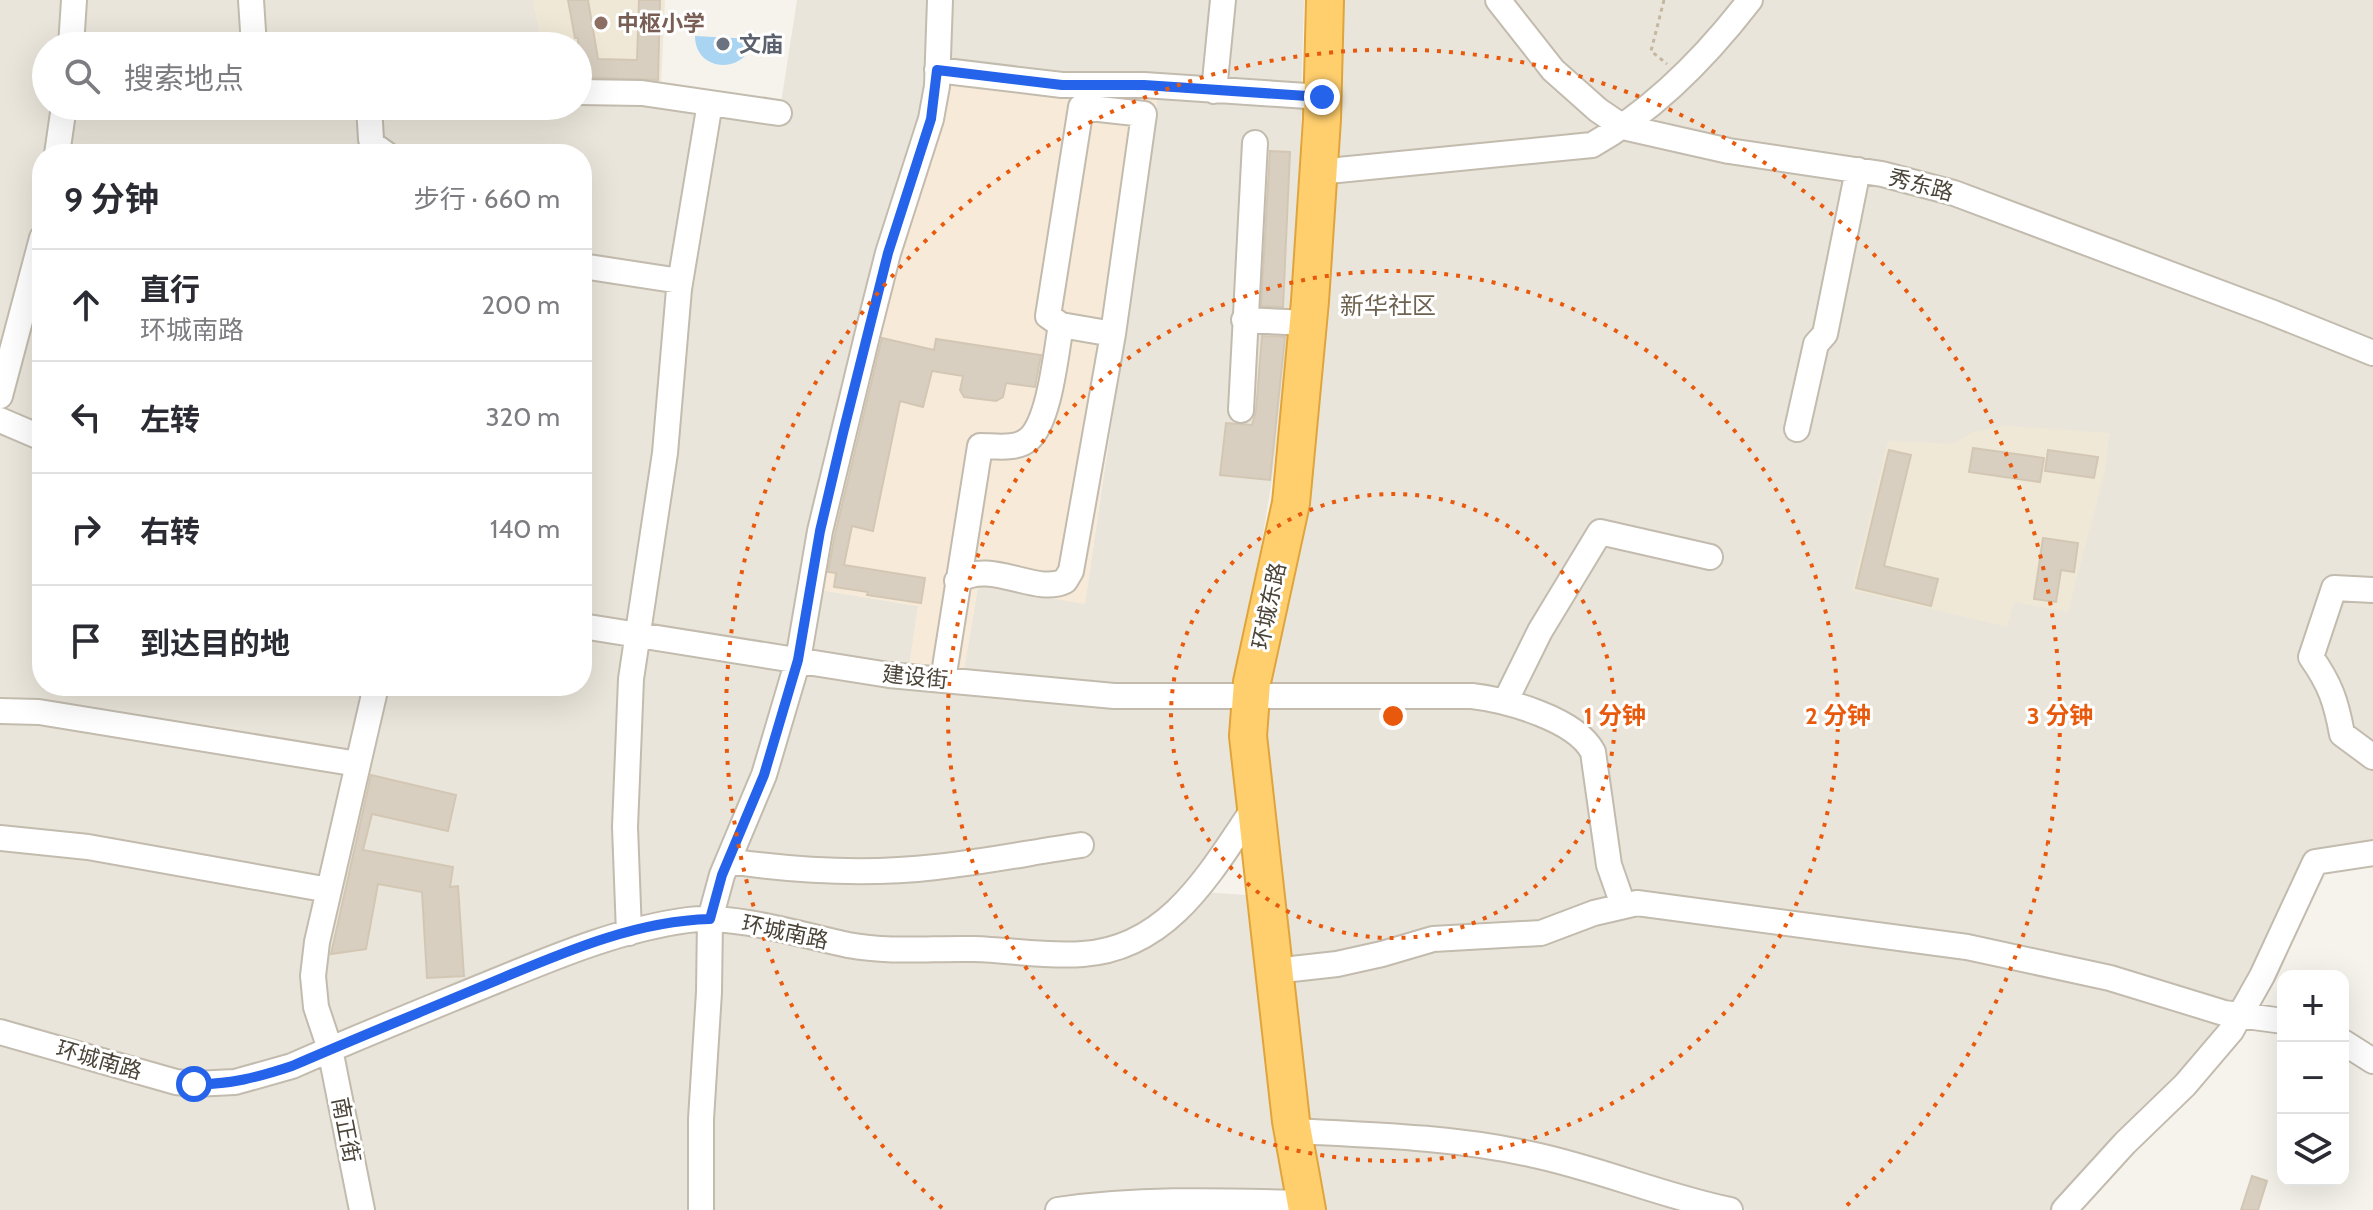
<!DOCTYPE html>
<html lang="zh">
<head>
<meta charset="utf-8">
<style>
  :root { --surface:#fff; --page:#f7f7f7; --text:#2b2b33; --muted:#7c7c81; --line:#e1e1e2 }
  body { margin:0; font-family:Cabin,"Noto Sans SC",sans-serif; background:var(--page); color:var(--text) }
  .controls { position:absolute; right:24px; bottom:24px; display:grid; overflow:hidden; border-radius:16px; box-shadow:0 8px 32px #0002 }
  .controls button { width:72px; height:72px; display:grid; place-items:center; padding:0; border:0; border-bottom:2px solid var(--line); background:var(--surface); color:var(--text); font:40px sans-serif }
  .stop { position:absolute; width:24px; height:24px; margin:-18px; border:6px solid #2563eb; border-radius:50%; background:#fff }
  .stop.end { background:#2563eb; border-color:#fff; box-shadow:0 2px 8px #0008 }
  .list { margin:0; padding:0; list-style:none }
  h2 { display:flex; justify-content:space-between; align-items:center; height:104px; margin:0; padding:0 32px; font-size:34px }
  h2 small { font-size:26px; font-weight:400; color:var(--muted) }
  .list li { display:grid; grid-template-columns:52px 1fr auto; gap:24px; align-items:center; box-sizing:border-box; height:112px; padding:0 32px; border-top:2px solid var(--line) }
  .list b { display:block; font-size:30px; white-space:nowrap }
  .list p { margin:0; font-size:26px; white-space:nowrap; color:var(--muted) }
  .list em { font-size:26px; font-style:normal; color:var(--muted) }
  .icon { flex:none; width:44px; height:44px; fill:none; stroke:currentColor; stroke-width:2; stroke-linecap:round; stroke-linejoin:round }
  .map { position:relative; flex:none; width:2373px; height:1210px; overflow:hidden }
  .search { position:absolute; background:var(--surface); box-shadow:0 8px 32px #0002; left:32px; top:32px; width:560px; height:88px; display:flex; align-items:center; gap:20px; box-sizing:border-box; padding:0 28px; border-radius:44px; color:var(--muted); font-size:30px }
  .panel { position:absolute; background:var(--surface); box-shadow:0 8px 32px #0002; left:32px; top:144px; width:560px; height:552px; border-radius:32px }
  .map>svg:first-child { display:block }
  .residential { fill:#eae5da }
  .commercial { fill:#f7ead8 }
  .education { fill:#efe8d6 }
  .water { fill:#a9d4f2 }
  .building { fill:#d8cfc1; stroke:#d3c7b4; stroke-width:2 }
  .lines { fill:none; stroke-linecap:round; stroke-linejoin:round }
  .minor-casing { stroke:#c2bbae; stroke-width:28 }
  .highway-casing { stroke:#e0a43c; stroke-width:40 }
  .path { stroke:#c4b79f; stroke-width:3; stroke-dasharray:4 4; stroke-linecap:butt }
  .minor { stroke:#fff; stroke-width:24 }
  .highway { stroke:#ffcf6e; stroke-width:36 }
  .route { stroke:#2563eb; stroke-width:10 }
  .ring { fill:none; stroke:#e8590c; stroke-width:4; stroke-dasharray:4 8 }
  .education-dot { fill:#8d6e63; stroke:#fff; stroke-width:3 }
  .worship-dot { fill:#6b7280; stroke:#fff; stroke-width:3 }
  .labels { text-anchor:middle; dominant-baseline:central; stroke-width:6; stroke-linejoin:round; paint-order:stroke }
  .education-label { font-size:22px; font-weight:bold; fill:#785e54; stroke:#fff; text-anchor:start }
  .worship-label { font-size:22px; font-weight:bold; fill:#5b616d; stroke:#fff; text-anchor:start }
  .street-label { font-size:22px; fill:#4b4439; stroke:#fff }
  .neighbourhood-label { font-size:24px; fill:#6e6250; stroke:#fff }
  .centre { fill:#e8590c; stroke:#fff; stroke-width:4 }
  .ring-label { font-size:24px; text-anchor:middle; font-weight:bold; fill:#e8590c; stroke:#fff; stroke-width:6; stroke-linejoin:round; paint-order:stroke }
</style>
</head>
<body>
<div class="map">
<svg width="2373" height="1210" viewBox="0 0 2373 1210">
  <rect width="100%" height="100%" fill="#f6f3ec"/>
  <path class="residential" d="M0,0H533L543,46H46V106H578V97L779,116L797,0H1304L1301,94L1158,83L815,589L918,606L909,669L582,621V154H42V434L0,417Z
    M1344,0H1483L1534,69L1601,129L1917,188L2373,357V846L2317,853L2229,1024L2057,1210H1748L1303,1121L1263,787L1265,683L1309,506L1328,302L1340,120Z
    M1505,0H2373V347L1956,188L1730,146L1602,106Z
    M1158,94L1302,106L1292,315L1272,480L1237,692L963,675L978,586L1085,603L1137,251Z
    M0,427L42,446V686H582V633L1114,703L1235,709L1241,802L1192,882L1134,931L1081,945L881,941L725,910L289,1057L233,1073L178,1072L0,1023Z
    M1204,892L1260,896L1298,1210H368L340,1055L567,958L687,926L1081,960Z
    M0,1038L175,1087L328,1059L358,1210H0Z
    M1301,1137L1489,1151L1711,1210H1314Z"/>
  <path class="commercial" d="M942,74L1158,94L1085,604L978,586L963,675L909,669L918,606L815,589Z"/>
  <path class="education" d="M533,0H665L661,88L578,85V46H543Z
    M2004,426L2109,433L2106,466L2068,612L2014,602L2007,627L1852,590L1888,441L1953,444L1973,432Z"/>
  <path class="water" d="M695,36L753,39C747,75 695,73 695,36Z"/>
  <path class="building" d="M568,0H588L598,59L637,60L639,0H660L658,80L578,77V38H575Z
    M1270,151L1290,152L1283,307L1261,306Z
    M1262,336L1285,337L1270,480L1220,475L1226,423L1252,425L1256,411Z
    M882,338L934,350L936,339L1041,355L1035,387L1006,383L1003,397L996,401L964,397L960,390L963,376L932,371L923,407L900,401L873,531L852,526L844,565L925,578L921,603L867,595L868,592L834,587L836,573L828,572L835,534Z
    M1973,448L2044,458L2040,482L1969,472Z
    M1889,450L1911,455L1884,566L1938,579L1931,606L1856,588Z
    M2048,450L2098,457L2094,478L2045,471Z
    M2043,538L2078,543L2074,572L2061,570L2056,602L2034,599Z
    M371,775L456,795L448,831L372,814L363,850L453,867L450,887L458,886L464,976L427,978L422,892L378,884L366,949L331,954Z
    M2252,1176L2267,1181L2258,1210H2241Z"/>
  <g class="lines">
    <g class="minor-casing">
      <path id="minor" d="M251,0L254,46
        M1498,0L1553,70L1598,110L1623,127L1729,151L1882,174L1954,193L2271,312L2373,353
        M71,46L74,0
        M937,70L1062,85H1144L1322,97
        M1214,91L1223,0
        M578,92L642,93L779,113
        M369,106L371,139L372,144L386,154
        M57,154L64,106
        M1318,172L1592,145C1655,110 1706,57 1750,0
        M582,266L680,281
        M1244,320L1308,323
        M0,396L42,238
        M1241,410L1255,143
        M0,420L42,438
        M1797,429L1816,344L1825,334L1858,170
        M957,581C991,558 1035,596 1065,581L1071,571L1113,334L1061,325L1048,316L1081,107L1144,114L1113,334
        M2373,590L2334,588L2311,657C2330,684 2336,701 2342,734L2373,757
        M582,626L889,675L1114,696H1472C1506,700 1576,719 1593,752L1609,865L1623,905
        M943,680L980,446C996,446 1016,450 1029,439C1050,420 1056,352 1061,325
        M1505,702L1540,631L1600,532L1710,557
        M0,711L39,712L358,764
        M0,838L88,847L329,890
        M728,861C796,871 867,875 936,867C984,862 1033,852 1081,845
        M629,933L625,827L631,679L665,453L679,289L710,103
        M1274,971L1337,964L1382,954L1433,939L1541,933L1594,913L1637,903L1967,947L2110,978L2224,1013L2283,1021
        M0,1032L176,1082L194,1084L235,1082L292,1066C353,1039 415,1014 476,989C545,961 614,930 688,920C735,914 801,935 848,945C892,953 931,948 974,949C1010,950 1047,957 1083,954C1169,948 1210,873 1254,808
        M2343,1042L2373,1061
        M1293,1131C1372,1135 1452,1137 1530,1154C1598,1168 1662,1196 1730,1210
        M362,1210L330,1049L316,1007L313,976L317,942L376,686
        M701,1210V1119L709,992L710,919L722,875L764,775L798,660L820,531L867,336L888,253L931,119L937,86L940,0
        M1058,1210C1141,1198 1222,1201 1305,1203
        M2064,1210L2125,1143L2185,1085L2231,1031L2262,976L2315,862L2373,853"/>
    </g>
    <g class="highway-casing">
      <path id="highway" d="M1307,1210L1291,1121L1248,736L1252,682L1291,503L1310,301L1322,119L1325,0"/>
    </g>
    <path class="path" d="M1664,0L1651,51L1667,64"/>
    <use href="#minor" class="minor"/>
    <use href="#highway" class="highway"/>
  </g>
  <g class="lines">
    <path class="route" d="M194,1084C229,1085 259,1077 292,1066C354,1039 416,1014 478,988C551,958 629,921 710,919L722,875L764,775L798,660L820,531L843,433L888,253L931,119L937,70L1062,85H1144L1322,97"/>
  </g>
  <g class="ring">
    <circle cx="1393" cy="716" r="222"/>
    <circle cx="1393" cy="716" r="445"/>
    <path d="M942 1208A667 667 0 1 1 1844 1208"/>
  </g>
  <circle class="education-dot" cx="601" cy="23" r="8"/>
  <circle class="worship-dot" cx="723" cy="44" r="8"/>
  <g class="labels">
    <g class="education-label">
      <text x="617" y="23">中枢小学</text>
    </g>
    <g class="worship-label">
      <text x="739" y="44">文庙</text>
    </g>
    <g class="street-label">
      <text transform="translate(1921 185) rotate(15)">秀东路</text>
      <text transform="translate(1269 606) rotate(-78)">环城东路</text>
      <text transform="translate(915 677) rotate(6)">建设街</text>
      <text transform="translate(785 932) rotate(12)">环城南路</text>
      <text transform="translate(99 1060) rotate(16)">环城南路</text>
      <text transform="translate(346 1130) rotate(79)">南正街</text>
    </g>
    <g class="neighbourhood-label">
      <text x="1388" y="305">新华社区</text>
    </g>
  </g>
  <circle cx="1393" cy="716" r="12" class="centre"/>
  <g class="ring-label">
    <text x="1615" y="724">1 分钟</text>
    <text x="1838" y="724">2 分钟</text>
    <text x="2060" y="724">3 分钟</text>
  </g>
</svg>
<div class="controls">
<button>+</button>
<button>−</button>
<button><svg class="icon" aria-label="layers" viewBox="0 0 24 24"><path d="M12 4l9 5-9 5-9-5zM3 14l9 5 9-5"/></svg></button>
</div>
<div class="stop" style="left:194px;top:1084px"></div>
<div class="stop end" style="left:1322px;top:97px"></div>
<div class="search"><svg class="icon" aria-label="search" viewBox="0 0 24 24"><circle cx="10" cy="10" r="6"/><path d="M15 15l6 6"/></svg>搜索地点</div>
<section class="panel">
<h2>9 分钟<small>步行 · 660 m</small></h2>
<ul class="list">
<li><svg class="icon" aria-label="ahead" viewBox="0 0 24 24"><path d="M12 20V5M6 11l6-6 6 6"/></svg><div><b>直行</b><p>环城南路</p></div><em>200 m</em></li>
<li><svg class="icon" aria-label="left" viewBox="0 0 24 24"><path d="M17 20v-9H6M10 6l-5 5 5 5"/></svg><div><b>左转</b></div><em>320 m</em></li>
<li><svg class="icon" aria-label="right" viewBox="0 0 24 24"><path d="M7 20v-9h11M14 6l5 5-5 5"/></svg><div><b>右转</b></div><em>140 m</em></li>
<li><svg class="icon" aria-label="arrive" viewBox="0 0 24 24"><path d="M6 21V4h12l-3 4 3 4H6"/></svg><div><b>到达目的地</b></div></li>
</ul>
</section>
</div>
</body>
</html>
